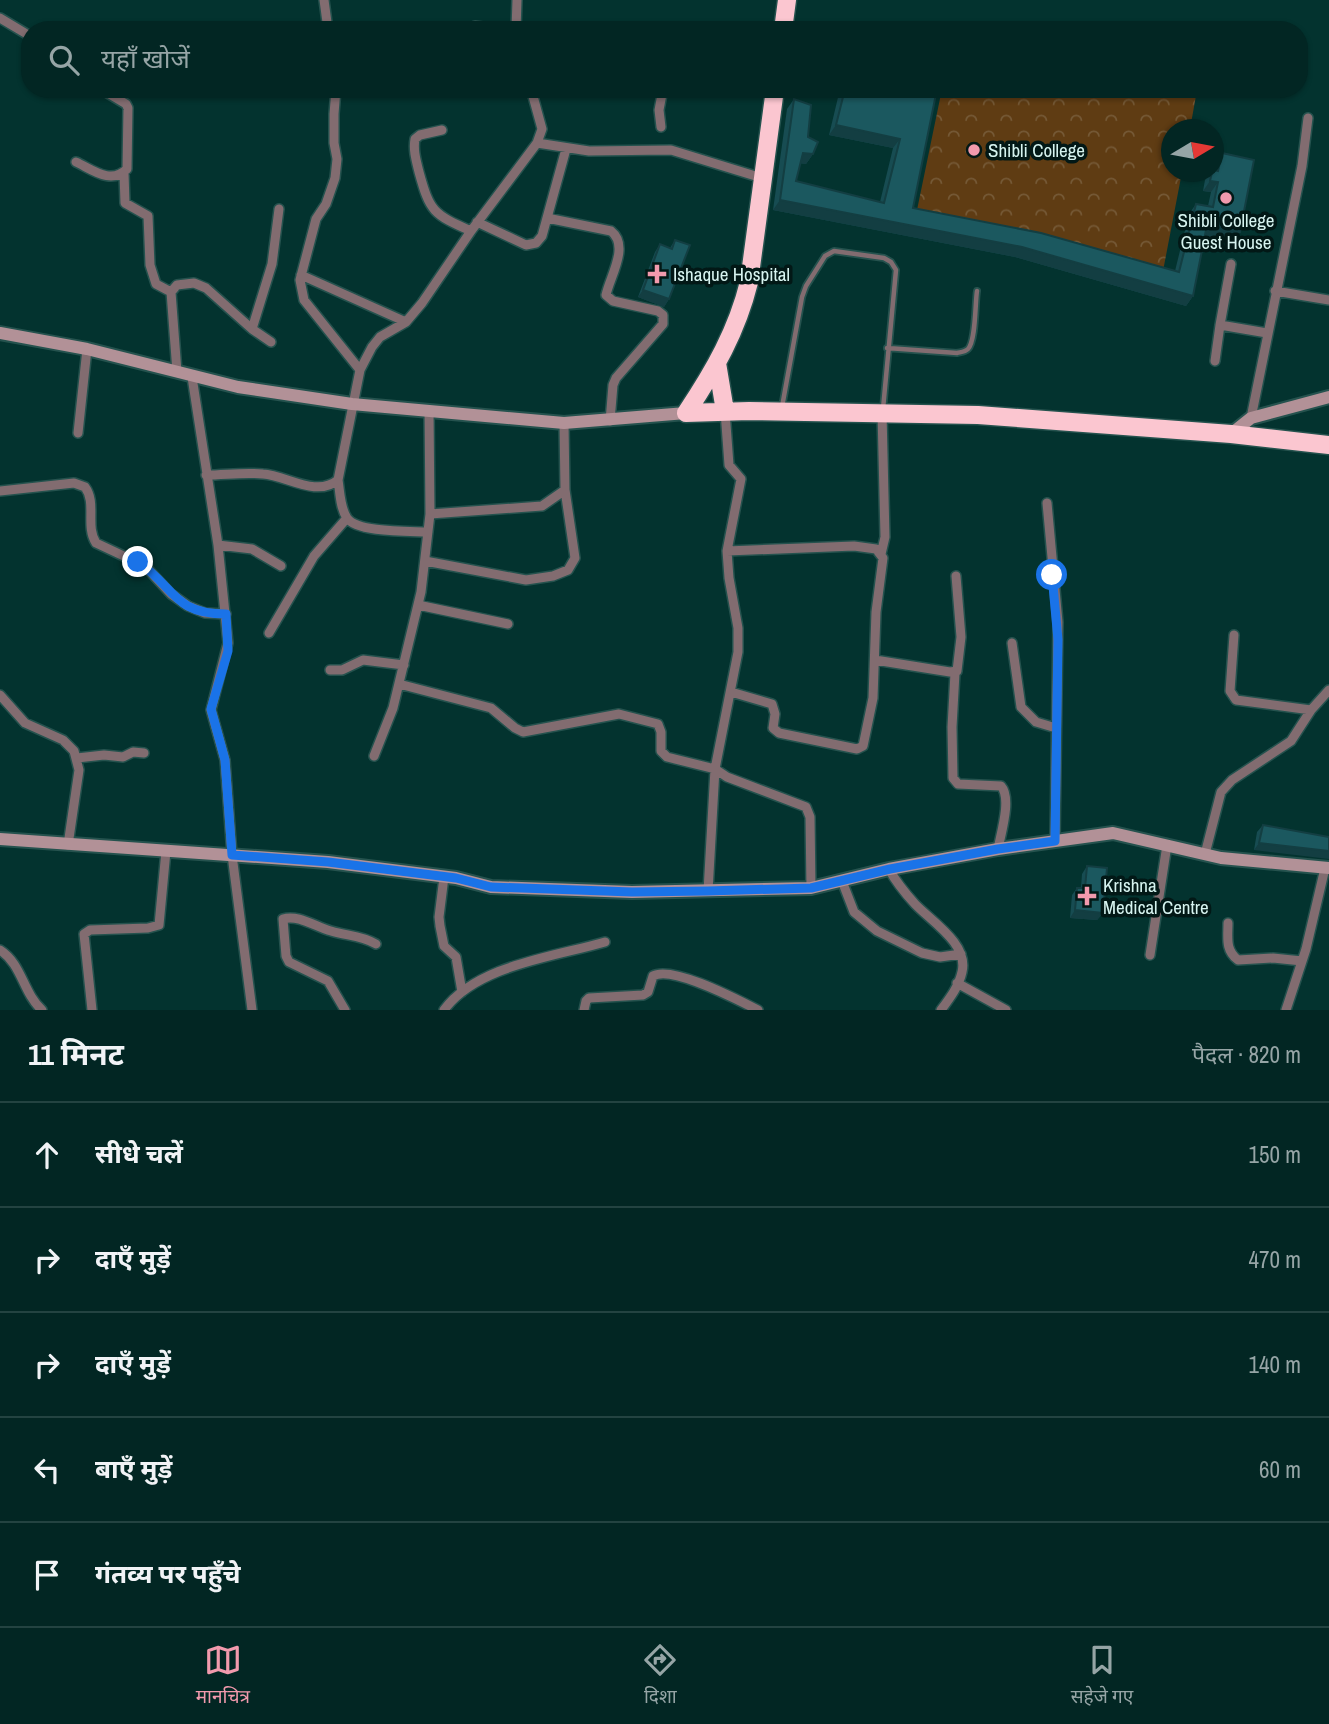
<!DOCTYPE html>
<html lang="hi">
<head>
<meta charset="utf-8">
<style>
  :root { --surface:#022623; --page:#103230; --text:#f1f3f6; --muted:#96a5a6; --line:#234341; --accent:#f29aad }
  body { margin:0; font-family:"Archivo Narrow","Noto Sans Devanagari",sans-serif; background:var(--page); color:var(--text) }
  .compass { position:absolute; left:1161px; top:119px; width:63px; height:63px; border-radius:50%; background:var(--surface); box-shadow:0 2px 5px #0004; rotate:80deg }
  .stop { position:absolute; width:21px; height:21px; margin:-16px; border:5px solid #1a73e8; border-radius:50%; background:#fff }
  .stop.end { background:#1a73e8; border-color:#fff; box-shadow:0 2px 7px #0008 }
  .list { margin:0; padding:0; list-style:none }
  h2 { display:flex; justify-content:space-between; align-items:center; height:91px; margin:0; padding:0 28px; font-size:30px }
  h2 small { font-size:23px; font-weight:400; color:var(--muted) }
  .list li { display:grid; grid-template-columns:46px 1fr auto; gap:21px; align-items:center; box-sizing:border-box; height:105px; padding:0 28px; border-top:2px solid var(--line) }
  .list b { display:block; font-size:26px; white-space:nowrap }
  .list em { font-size:23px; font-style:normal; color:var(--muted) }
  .icon { flex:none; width:38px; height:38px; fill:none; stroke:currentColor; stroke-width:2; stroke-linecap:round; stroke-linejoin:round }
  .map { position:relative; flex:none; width:1329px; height:1010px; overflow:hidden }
  .search { position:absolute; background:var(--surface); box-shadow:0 2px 5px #0004; left:21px; right:21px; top:21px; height:77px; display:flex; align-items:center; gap:18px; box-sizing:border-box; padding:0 24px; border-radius:28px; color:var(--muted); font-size:26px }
  .sheet { height:616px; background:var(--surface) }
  nav { display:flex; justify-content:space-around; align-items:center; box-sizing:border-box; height:98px; border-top:2px solid var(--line); background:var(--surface); font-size:19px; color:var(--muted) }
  nav a { display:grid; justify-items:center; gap:4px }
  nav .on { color:var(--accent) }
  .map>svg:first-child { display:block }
  .park { fill:url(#park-crowns) }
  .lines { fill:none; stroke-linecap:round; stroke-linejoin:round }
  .lane-casing { stroke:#25524e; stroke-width:8 }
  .street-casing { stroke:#25524e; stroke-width:12 }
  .secondary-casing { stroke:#25524e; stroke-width:16 }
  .highway-casing { stroke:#25524e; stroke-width:21 }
  .lane { stroke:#826c70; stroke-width:4.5 }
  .street { stroke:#826c70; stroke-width:9 }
  .secondary { stroke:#b29197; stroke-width:12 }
  .highway { stroke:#fbc6d0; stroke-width:18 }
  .wall { fill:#174c52 }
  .shaded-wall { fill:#133e42 }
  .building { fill:#1b585f; stroke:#133e42; stroke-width:2 }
  .route { stroke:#1a73e8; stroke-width:9 }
  .poi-dot { fill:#f29aad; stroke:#021816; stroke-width:2.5 }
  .labels { text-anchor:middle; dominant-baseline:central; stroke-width:7; stroke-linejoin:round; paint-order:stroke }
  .poi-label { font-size:19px; fill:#d7f4f0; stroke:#021816; text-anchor:start }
</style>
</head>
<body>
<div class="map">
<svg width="1329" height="1010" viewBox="0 0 1329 1010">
  <defs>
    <pattern id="park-crowns" width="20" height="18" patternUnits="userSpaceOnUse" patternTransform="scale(1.75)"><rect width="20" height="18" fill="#5f3c13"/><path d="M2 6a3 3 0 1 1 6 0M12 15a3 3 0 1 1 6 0" fill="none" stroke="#755936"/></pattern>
  </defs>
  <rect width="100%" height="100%" fill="#03332f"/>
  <path class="park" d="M942,89L1197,90L1190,129L1172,130V172H1182L1163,271L917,210Z"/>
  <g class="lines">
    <g class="lane-casing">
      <path id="lane" d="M887,348L957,353C961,352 965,352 968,349C976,341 975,303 977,291
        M782,407L802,297L806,286L825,256L834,251L884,258L891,262L896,270L883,409"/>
    </g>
    <g class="street-casing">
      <path id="street" d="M324,0L328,30
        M0,18L30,36
        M465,30L475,26L504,30
        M516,30L517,0
        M336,89L334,114V143L337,159L335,178L326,204L316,219L300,280L304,300L360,370
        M661,127L659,110L663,89
        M442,130L420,135L415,139C413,150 416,160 419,172C430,212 433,214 471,231
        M537,143L589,151L671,150L762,178
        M76,162C93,170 111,185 127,169L128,108L126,104L101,89
        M124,173L125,203L148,216L150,265L156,284L171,292
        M547,218L611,231C630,246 610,276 606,295L613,301L658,311L663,315V324L616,378L613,385L610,421
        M477,222L526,245L536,243L542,236L566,149
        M1231,264L1220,325L1267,333
        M301,275L406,322
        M1275,291L1329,300
        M252,329L272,264L279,209
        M1215,361L1220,325
        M177,372L171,292L177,285L194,283L206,288L252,329L271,342
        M192,377L218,545L228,643L211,710L225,760L232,855L252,1010
        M1251,418L1302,166L1308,118
        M78,433L87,349
        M206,475C225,475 244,472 263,474C286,475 316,498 338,480L360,370L372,347L380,337L406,322L422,303L471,231L537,143L542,129L531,89
        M338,480C340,492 340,508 347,518C357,533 411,531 428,532
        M0,491L74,483L85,487C97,503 85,526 96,543L145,566L171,594L188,606L205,613L226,614
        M1047,503L1058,622L1055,841
        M430,514L542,506L565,490
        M218,545L252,549L281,566
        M727,551L854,546L876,549L883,558L876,612L873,698L863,746L857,749L779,733L773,728L775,714L772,704L731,692
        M881,554L885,537L882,413
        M425,561L526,580L553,576L568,570L575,558L565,490L564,423
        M418,605L508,624
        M269,633L314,556L347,518
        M1234,635L1230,691L1236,700L1311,710
        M1012,643L1021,707L1036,722L1056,728
        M875,660L950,672L957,671L961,637L956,576
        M330,670H342L363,660L404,665
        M955,673L952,727L953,778L958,784L1001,786C1012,798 1001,833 998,849
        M399,684L491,708L515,728L523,732L619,714L658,724L661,732V751L667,757L715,769L727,777L806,807L810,817L811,888
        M0,695L25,723L63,740L74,751L79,770L68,845
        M374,756L393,708L421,592L430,514L429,410
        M77,758L104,755L123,757L133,752L144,753
        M1205,854L1221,792L1232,780L1291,741L1311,710L1329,690
        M889,869C896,882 905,893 915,904C931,921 969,944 962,972C959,986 950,998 941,1010
        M444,877L439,917L440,926L444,946L456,957L462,992
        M842,881L854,912L877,931L922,953L940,957L961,954
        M708,891L715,769L738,652V628L729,578L727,551L741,479L729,465L725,411
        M1228,923C1228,938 1225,950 1238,960L1273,958L1302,961
        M0,950C22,964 23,993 42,1010
        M1150,955L1167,845
        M957,983L1006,1010
        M92,1010L84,934L90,930L148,928L159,925L166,851
        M345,1010L328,981L289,962L286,956L283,919C298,914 316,927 331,931C347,936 361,935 376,944
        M444,1010C477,965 554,957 605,942
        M584,1010L586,1001L589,998L643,995L648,992L653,976C672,965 738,1000 758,1010
        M1286,1010L1306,949L1325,868"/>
    </g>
    <g class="secondary-casing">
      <path id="secondary" d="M0,333L87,349L238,387L352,404L564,423L686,413
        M1231,434L1251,418L1329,397
        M0,839L328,862L456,878L491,887L632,892L811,888L889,869L998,849L1113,833L1221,858L1329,868"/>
    </g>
    <g class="highway-casing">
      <path id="highway" d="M783,30L787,0
        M717,363L725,411
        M686,413L749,411L978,415L1231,434L1329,445
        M686,413C714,371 737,331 749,282L775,89"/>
    </g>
    <use href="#lane" class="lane"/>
    <use href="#street" class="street"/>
    <use href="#secondary" class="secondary"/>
    <use href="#highway" class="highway"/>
  </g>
  <path class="wall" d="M840,89H937L913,208L1175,271L1189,214L1196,204L1208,206L1211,192L1203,191L1205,180L1211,172H1214L1215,163L1222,153L1233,242L1205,236L1193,296L1186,306L1015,257L773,210L787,109L794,99L808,137L813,154L806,164L800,163L796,181L880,202L893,148L829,135Z
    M675,240L669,299L664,307L638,297L655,252L660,244L670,248Z
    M1263,825L1329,837L1254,850L1257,832Z
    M1087,866L1103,913L1097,920L1070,918L1072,895L1077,888H1081L1082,874Z"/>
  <path class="shaded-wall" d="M836,125L900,139L893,148L829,135Z
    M803,153L813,154L806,164L796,163Z
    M1210,181L1218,182L1211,192L1203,191Z
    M780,200L1022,247L1193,296L1186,306L1015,257L773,210Z
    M1207,225L1240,232L1233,242L1200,235Z
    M643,290L669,299L664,307L638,297Z
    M1259,843L1329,851V859L1254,850Z
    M1075,910L1103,913L1097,920L1070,918Z"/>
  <path class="building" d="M845,89H937L913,208L1041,233L1179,272L1196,204L1213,207L1218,182L1210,181L1212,172H1214V170L1218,171L1222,153L1254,160L1240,232L1207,225L1193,296L1022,247L780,200L794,99L811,105L808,137L818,142L813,154L803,153L796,181L884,203L900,139L836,125Z
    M675,240L690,245L669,299L643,290L660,244L672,249Z
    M1263,825L1329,837V851L1259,843Z
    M1087,866L1107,868L1103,913L1075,910L1077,888H1085Z"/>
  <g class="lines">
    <path class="route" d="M138,562C174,586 173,614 226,614L228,651L211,709L225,760L232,855L328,862L456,878L491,887L632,892L708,891L811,888L890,869L998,849L1055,841L1058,640L1052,575"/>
  </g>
  <g class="poi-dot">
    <circle cx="974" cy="150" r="7"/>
    <circle cx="1226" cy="198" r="7"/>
    <path d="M653.5 263.5h7v7h7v7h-7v7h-7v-7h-7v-7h7z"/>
    <path d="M1083.5 885.5h7v7h7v7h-7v7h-7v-7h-7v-7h7z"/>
  </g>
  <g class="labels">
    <g class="poi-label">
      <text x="988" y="150">Shibli College</text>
      <text x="1226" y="220" text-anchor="middle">Shibli College<tspan x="1226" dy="22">Guest House</tspan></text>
      <text x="673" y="274">Ishaque Hospital</text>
      <text x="1103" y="885">Krishna<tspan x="1103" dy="22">Medical Centre</tspan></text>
    </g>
  </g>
</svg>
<svg class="compass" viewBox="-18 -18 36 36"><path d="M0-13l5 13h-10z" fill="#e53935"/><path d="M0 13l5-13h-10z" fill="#96a5a6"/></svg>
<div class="stop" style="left:1052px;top:575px"></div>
<div class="stop end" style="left:138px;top:562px"></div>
<div class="search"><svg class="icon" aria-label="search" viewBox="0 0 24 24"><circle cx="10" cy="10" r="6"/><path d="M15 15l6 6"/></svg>यहाँ खोजें</div>
</div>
<section class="sheet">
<h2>11 मिनट<small>पैदल · 820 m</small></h2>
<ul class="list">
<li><svg class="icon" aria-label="ahead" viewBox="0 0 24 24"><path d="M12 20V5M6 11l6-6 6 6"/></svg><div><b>सीधे चलें</b></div><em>150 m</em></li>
<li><svg class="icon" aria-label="right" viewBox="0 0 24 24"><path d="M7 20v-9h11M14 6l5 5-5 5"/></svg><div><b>दाएँ मुड़ें</b></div><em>470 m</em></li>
<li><svg class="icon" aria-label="right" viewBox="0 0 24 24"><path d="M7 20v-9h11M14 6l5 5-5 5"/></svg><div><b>दाएँ मुड़ें</b></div><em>140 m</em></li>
<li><svg class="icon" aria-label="left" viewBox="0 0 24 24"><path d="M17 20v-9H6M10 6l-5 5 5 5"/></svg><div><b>बाएँ मुड़ें</b></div><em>60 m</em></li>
<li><svg class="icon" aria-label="arrive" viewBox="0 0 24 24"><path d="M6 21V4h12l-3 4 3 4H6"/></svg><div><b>गंतव्य पर पहुँचे</b></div></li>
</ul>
</section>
<nav>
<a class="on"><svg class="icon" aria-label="map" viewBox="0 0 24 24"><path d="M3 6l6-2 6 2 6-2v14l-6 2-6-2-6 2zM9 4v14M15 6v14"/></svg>मानचित्र</a>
<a><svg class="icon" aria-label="directions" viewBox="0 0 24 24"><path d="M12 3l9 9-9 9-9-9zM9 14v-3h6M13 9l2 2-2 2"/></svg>दिशा</a>
<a><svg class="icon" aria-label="saved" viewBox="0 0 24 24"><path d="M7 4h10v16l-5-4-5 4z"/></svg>सहेजे गए</a>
</nav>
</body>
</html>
